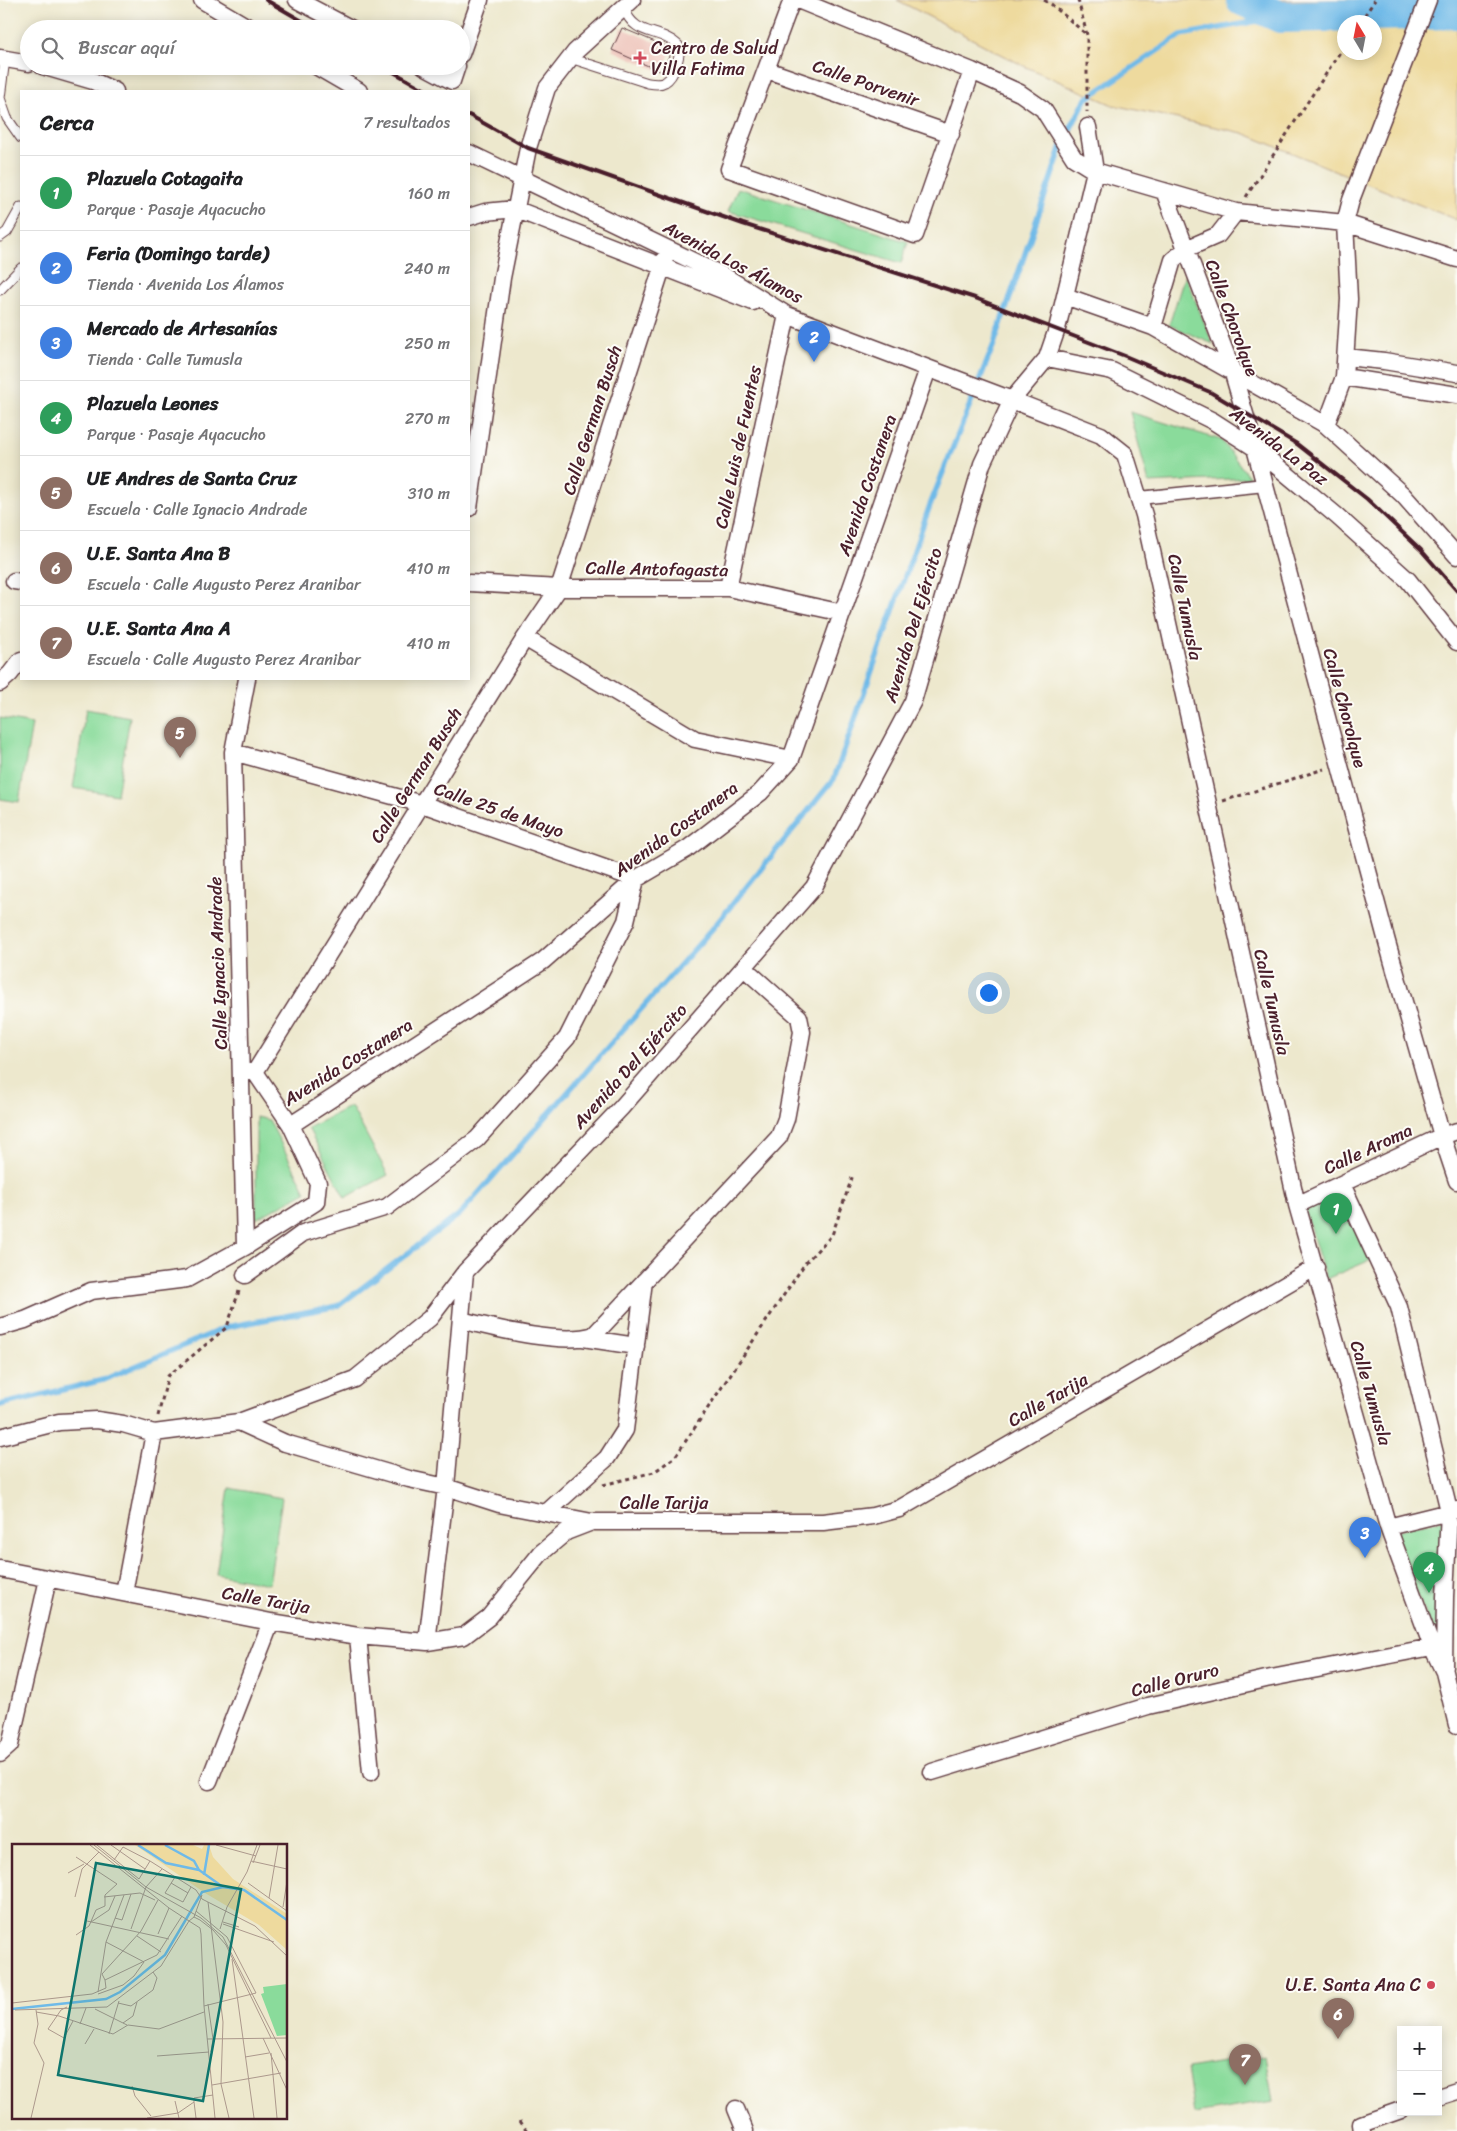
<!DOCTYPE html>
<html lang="es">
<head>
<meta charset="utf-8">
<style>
  :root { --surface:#fff; --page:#f2f2f2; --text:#202124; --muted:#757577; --line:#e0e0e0; --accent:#db2777 }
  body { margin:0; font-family:Sriracha,sans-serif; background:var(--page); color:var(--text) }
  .controls { position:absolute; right:15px; bottom:15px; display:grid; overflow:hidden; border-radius:0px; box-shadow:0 2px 12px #0003 }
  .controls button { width:45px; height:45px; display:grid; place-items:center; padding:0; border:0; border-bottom:1px solid var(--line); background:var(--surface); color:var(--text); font:25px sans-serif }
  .compass { position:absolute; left:1337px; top:15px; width:45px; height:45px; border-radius:50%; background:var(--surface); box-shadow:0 2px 12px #0003; rotate:350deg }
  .you { position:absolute; left:988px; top:992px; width:18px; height:18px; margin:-12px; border:4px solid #fff; border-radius:50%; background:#1a73e8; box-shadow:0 0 0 8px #1a73e833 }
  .badge { display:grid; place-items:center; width:32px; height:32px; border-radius:50%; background:var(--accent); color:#fff; font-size:16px; font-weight:700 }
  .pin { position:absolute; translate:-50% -41px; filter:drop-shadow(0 1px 2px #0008) }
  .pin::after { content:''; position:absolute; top:26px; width:18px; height:15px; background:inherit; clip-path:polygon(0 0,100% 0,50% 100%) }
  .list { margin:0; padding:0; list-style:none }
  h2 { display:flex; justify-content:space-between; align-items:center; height:65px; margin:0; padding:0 20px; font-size:21px }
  h2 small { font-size:16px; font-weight:400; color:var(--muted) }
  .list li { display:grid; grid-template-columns:32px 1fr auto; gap:15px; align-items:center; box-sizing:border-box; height:75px; padding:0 20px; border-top:1px solid var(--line) }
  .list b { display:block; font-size:19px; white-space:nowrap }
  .list p { margin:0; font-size:16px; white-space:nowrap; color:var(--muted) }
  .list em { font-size:16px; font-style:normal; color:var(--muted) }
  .icon { flex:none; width:28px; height:28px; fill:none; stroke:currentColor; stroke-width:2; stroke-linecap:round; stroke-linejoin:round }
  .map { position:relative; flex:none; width:1457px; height:2131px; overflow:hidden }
  .search { position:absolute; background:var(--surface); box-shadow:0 2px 12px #0003; left:20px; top:20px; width:450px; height:55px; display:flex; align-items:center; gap:12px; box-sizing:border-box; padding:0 18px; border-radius:28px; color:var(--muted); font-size:19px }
  .panel { position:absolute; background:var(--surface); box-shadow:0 2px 12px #0003; left:20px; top:90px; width:450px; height:590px; border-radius:0px }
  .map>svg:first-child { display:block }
  .green { fill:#8adb9b; stroke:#6a7d63 }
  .sand { fill:#eeda9e; stroke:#9c7c64; fill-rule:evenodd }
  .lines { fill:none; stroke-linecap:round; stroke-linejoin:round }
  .stream { stroke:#6fbae8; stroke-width:5.5 }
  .river { stroke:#6fbae8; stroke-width:32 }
  .building { fill:#eab4a9 }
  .service-casing { stroke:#623d43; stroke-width:11 }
  .pedestrian-casing { stroke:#623d43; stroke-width:15 }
  .minor-casing { stroke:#623d43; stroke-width:19 }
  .path { stroke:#623d43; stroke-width:3; stroke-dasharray:4 4; stroke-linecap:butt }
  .service { stroke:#fff; stroke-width:9 }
  .pedestrian { stroke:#fff; stroke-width:12 }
  .minor { stroke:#fff; stroke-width:16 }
  .rail { stroke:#4a1f2b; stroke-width:4 }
  .poi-dot { fill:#d1495b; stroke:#fdfcf7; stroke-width:2 }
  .labels { text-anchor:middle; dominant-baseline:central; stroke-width:4; stroke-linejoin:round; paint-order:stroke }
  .poi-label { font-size:18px; fill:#4a1f2b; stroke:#fdfcf7; text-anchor:start }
  .street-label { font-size:18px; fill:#4a1f2b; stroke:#fdfcf7 }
  .inset-river { fill:none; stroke:#6fbae8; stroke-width:2.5 }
  .inset-road { fill:none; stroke:#ac988c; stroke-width:1 }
  .view { fill:#0f766e; fill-opacity:0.15; stroke:#0f766e; stroke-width:2.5 }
  .inset-edge { fill:none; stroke:#4a1f2b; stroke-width:2.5 }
</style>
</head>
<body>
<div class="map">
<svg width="1457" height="2131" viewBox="0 0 1457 2131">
  <rect width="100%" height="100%" fill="#fdfcf7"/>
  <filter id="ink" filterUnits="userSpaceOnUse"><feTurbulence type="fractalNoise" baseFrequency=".02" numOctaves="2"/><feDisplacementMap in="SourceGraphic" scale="10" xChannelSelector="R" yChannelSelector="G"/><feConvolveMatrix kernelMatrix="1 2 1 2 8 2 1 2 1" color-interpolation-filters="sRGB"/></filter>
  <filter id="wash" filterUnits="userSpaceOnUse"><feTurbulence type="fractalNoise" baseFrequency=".0096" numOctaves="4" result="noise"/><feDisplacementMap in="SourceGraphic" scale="20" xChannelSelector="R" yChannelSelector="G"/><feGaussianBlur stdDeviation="1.12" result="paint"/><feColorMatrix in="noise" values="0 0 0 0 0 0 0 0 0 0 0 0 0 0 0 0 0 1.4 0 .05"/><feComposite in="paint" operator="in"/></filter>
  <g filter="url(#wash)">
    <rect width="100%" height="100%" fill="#ede8cd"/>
    <path class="green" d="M738,188L908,242L901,263L728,211Z
      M1185,275L1213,344L1169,325Z
      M1130,412L1221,440L1250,478L1149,483Z
      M86,709L130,717L117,795L73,788Z
      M0,718L32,724L19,802L0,799Z
      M351,1106L388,1175L345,1198L308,1128Z
      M256,1117L269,1120L306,1192L256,1219Z
      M1339,1190L1373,1259L1326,1279L1304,1208Z
      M229,1488L282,1498L269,1584L216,1574Z
      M1444,1519L1440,1655L1394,1531Z
      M1265,2056L1273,2101L1194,2114L1187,2069Z"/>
    <path class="sand" d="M897,0H1457V220L1243,133L1113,105L1026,67ZM1344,22H1374V52H1344Z"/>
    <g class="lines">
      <path class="stream" d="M0,1405L103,1380L227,1327L338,1306L460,1214L713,928L834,779L930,505L994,344L1063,143L1086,99L1181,35L1280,17"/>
      <path class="river" d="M1242,0L1280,17L1457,13"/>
    </g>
    <g id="blocks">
      <path class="building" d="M622,28L672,49L662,72L612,50Z"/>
    </g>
  </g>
  <g filter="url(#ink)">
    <use href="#blocks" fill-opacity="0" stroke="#623d43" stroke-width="1"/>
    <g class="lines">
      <g class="service-casing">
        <path id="service" d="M570,58L648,83C654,84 660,85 665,82C674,77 682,54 678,45C658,27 635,38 624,8
          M0,98L7,118L21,138
          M0,98L5,59
          M0,237L7,232L21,207
          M0,290L21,268"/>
      </g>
      <g class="pedestrian-casing">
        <path id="pedestrian" d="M1139,498L1265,485"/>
      </g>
      <g class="minor-casing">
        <path id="minor" d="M202,0L251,29
          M297,0L352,29
          M792,0L729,169L915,235L972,71
          M798,0L972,71L1020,93L1043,109L1074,158L1095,171L1236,212L1345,223L1457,259
          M461,54L480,0
          M0,58L29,63
          M42,66L93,81L115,91
          M316,66L359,91
          M424,66L452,81L457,66
          M767,70L951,134
          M469,153L726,277L787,315L1012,400L1047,358L1112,371L1213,421L1255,448L1337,516L1408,580L1457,642
          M1164,191L1232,370L1255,448L1387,942L1442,1136L1457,1181
          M469,217L485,212L515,209L753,302
          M1065,296L1153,327L1326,425L1403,495L1457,556
          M1153,327L1173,260L1186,249L1218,235L1236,212
          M1346,357L1384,361L1457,373
          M1047,358L1057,329L1095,171L1088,127
          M1344,377L1457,395
          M1326,425L1344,377L1349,299L1345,223L1351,200L1428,0
          M469,508L502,278L528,148L547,88L575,52L632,0
          M14,581L21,582
          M469,583L559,588H728L843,613
          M728,588L787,315
          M525,638L695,739L791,759
          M0,683L10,674L21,660
          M233,752L422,804L636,879L626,921L567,1038L477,1139L387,1207L303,1233L245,1275
          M241,1072H255L525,638L559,588L668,249
          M255,1072L291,1125L543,961L636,879L687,849L760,793L791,759L928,369
          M1342,1184L1399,1307L1449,1511L1445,1597L1444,1667
          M1297,1205L1442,1136L1457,1131
          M245,1247L233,752L247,679
          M461,1320C494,1328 562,1346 594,1335L779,1137L786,1119L802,1032L799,1017L744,968
          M0,1327L25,1320L91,1291L187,1279L245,1247L316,1202L318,1183L291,1125
          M583,1338L636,1346
          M239,1422L285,1443L409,1479L446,1487L499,1504L592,1522
          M0,1437L59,1422L97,1420L123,1424L154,1433L239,1422L355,1379L430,1318L465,1272L621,1108L814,887L913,701L982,464L1012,400L1101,435L1125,454L1144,515L1297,1205L1388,1527L1432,1647L1444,1672L1457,1725
          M546,1513L607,1458L625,1430L644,1281
          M1388,1527L1457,1510
          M0,1569L271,1622L358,1636L427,1642L464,1636L489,1617L541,1553L566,1532L592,1522H823L873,1516L899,1509L1316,1267
          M124,1593L154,1433
          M358,1636L371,1772
          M427,1642L446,1487L465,1272
          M0,1754L10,1745L48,1579
          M932,1772L1148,1706L1266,1679L1432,1647
          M209,1781L271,1622
          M1438,2097L1457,2091
          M736,2109L745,2131
          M1362,2131L1361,2124L1401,2110"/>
      </g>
      <path class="path" d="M1044,0L1051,4L1086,34
        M1078,0L1087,35V112
        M1360,22L1375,0
        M1246,197L1344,46
        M1223,801L1324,769
        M158,1416L168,1376L227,1327L239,1291
        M603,1485L654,1472L675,1457L806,1262L832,1235L853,1175
        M520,2121L527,2131"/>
      <use href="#service" class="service"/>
      <use href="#pedestrian" class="pedestrian"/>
      <use href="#minor" class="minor"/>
      <path class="rail" d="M266,0L316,29
        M383,66L427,91
        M469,115L528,148L743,224L975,298L1125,356L1210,392L1297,444L1367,499L1421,550L1457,591"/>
    </g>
  </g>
  <g class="poi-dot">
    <path d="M637.5 50.5h5v5h5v5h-5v5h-5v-5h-5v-5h5z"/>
    <circle cx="1431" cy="1985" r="5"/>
  </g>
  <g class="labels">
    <g class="poi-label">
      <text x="651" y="48">Centro de Salud<tspan x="651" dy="21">Villa Fatima</tspan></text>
      <text x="1421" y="1985" text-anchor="end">U.E. Santa Ana C</text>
    </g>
    <g class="street-label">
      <text transform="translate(866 83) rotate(19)">Calle Porvenir</text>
      <text transform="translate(733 262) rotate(28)">Avenida Los Álamos</text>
      <text transform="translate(1232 318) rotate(70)">Calle Chorolque</text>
      <text transform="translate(592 420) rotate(-72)">Calle German Busch</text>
      <text transform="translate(1279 446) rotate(37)">Avenida La Paz</text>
      <text transform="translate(738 447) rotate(-78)">Calle Luis de Fuentes</text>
      <text transform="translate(867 485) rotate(-71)">Avenida Costanera</text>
      <text transform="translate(657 569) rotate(1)">Calle Antofagasta</text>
      <text transform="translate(1185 607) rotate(78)">Calle Tumusla</text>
      <text transform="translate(913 625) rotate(-73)">Avenida Del Ejército</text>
      <text transform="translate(1345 708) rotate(75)">Calle Chorolque</text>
      <text transform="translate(416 775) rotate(-58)">Calle German Busch</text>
      <text transform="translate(499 810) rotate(19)">Calle 25 de Mayo</text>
      <text transform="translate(676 829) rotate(-36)">Avenida Costanera</text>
      <text transform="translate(218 963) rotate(-92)">Calle Ignacio Andrade</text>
      <text transform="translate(1272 1002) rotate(77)">Calle Tumusla</text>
      <text transform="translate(348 1062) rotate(-32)">Avenida Costanera</text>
      <text transform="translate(630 1066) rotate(-48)">Avenida Del Ejército</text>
      <text transform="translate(1368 1149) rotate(-25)">Calle Aroma</text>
      <text transform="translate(1371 1393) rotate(74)">Calle Tumusla</text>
      <text transform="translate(1048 1400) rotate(-30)">Calle Tarija</text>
      <text x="664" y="1503">Calle Tarija</text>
      <text transform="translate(266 1600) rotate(10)">Calle Tarija</text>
      <text transform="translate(1175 1680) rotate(-14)">Calle Oruro</text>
    </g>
  </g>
  <g transform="translate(12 1844)">
    <rect width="275" height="275" fill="#ede8cd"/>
    <path d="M275,140V191L265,192L249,150L252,149L251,143Z" fill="#8adb9b"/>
    <path d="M123,1H181L190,5L192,1H197L201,13L221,35L275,70V106L247,81L193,49Z" fill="#eeda9e"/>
    <path class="inset-river" d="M126,1L154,19L187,26M153,1L182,17L187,26L211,43L232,46L275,76M192,31L197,1M0,165L94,155L108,148L153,111L190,48L211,43"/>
    <path class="inset-road" d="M78,1L157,64L177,77L182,73L188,76L201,86L214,101L259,194M82,1L134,43L189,74L211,93L275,218M85,1L127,35L138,17M99,1L133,25M204,1L244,12M64,13L105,40L93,51V62L84,66L77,82L64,91M102,16L111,3L138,17L184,46L190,55L243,82L275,112M239,17L275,25M241,19L248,1M56,29L72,20M163,33L153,49L171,58L179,43M159,39L176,49M236,39L275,67M63,53L70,25L87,8M92,53L128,49L143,56M257,54L266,1M196,58L211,178L209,240L217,274M271,63L275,37M184,67L215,93L244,149L192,162M182,73L190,51M103,74L110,76L119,50M75,77L157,95M79,78L97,66L103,52M211,78L227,83M211,80L262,98M119,85L134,43L150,25M208,85L215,63L235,28L245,1M146,90L157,64M125,92L149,108M220,115L242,274M90,130L93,136L145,111L170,72M90,130L129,87L146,56M86,148L94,98L112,51M86,150L111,141L122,132L132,118L94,98M0,159L80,150L94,144L93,136M106,159L119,162L141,146L145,134L141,128M196,160L201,195L199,208M55,163L49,166L36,185L52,194L61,177M83,165L115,181M3,166L95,163L149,122L177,77L188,84L189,90L192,162L203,274M24,168L47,172L101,190L116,181L147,185L192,168M111,179L121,172L125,158M68,180L74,164M97,190L107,157M251,194L275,246M195,195L275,194M73,200L82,185M259,209L265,274M145,212L197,208M233,213L257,209M200,241L269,229M120,242L123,252L139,272M163,257L167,274M182,258L184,274M19,274L32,219L22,199L26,180L24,166M135,274L166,269L182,258V254L201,251"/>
    <path class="view" d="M84,19L229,45L191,257L46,231Z"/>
    <rect width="275" height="275" class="inset-edge"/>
  </g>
</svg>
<div class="controls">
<button>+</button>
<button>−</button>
</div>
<svg class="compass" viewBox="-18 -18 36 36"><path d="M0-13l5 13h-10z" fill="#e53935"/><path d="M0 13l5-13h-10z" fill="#757577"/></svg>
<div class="you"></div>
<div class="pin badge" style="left:1336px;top:1234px;background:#2e9e5b">1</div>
<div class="pin badge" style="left:814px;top:362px;background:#3f7fe0">2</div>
<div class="pin badge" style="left:1365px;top:1558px;background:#3f7fe0">3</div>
<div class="pin badge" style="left:1429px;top:1593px;background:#2e9e5b">4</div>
<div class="pin badge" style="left:180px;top:758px;background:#8d6e63">5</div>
<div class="pin badge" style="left:1338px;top:2039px;background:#8d6e63">6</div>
<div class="pin badge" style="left:1245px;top:2085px;background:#8d6e63">7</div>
<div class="search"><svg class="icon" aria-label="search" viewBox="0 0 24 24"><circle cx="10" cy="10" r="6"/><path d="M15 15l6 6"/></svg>Buscar aquí</div>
<section class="panel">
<h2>Cerca<small>7 resultados</small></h2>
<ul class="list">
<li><span class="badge" style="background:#2e9e5b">1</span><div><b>Plazuela Cotagaita</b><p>Parque · Pasaje Ayacucho</p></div><em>160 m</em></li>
<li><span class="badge" style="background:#3f7fe0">2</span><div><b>Feria (Domingo tarde)</b><p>Tienda · Avenida Los Álamos</p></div><em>240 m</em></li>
<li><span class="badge" style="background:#3f7fe0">3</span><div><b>Mercado de Artesanías</b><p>Tienda · Calle Tumusla</p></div><em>250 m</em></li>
<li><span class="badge" style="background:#2e9e5b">4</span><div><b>Plazuela Leones</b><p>Parque · Pasaje Ayacucho</p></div><em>270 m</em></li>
<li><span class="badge" style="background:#8d6e63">5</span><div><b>UE Andres de Santa Cruz</b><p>Escuela · Calle Ignacio Andrade</p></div><em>310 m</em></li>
<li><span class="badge" style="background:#8d6e63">6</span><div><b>U.E. Santa Ana B</b><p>Escuela · Calle Augusto Perez Aranibar</p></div><em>410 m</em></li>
<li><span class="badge" style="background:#8d6e63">7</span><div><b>U.E. Santa Ana A</b><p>Escuela · Calle Augusto Perez Aranibar</p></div><em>410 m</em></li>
</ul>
</section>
</div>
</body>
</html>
